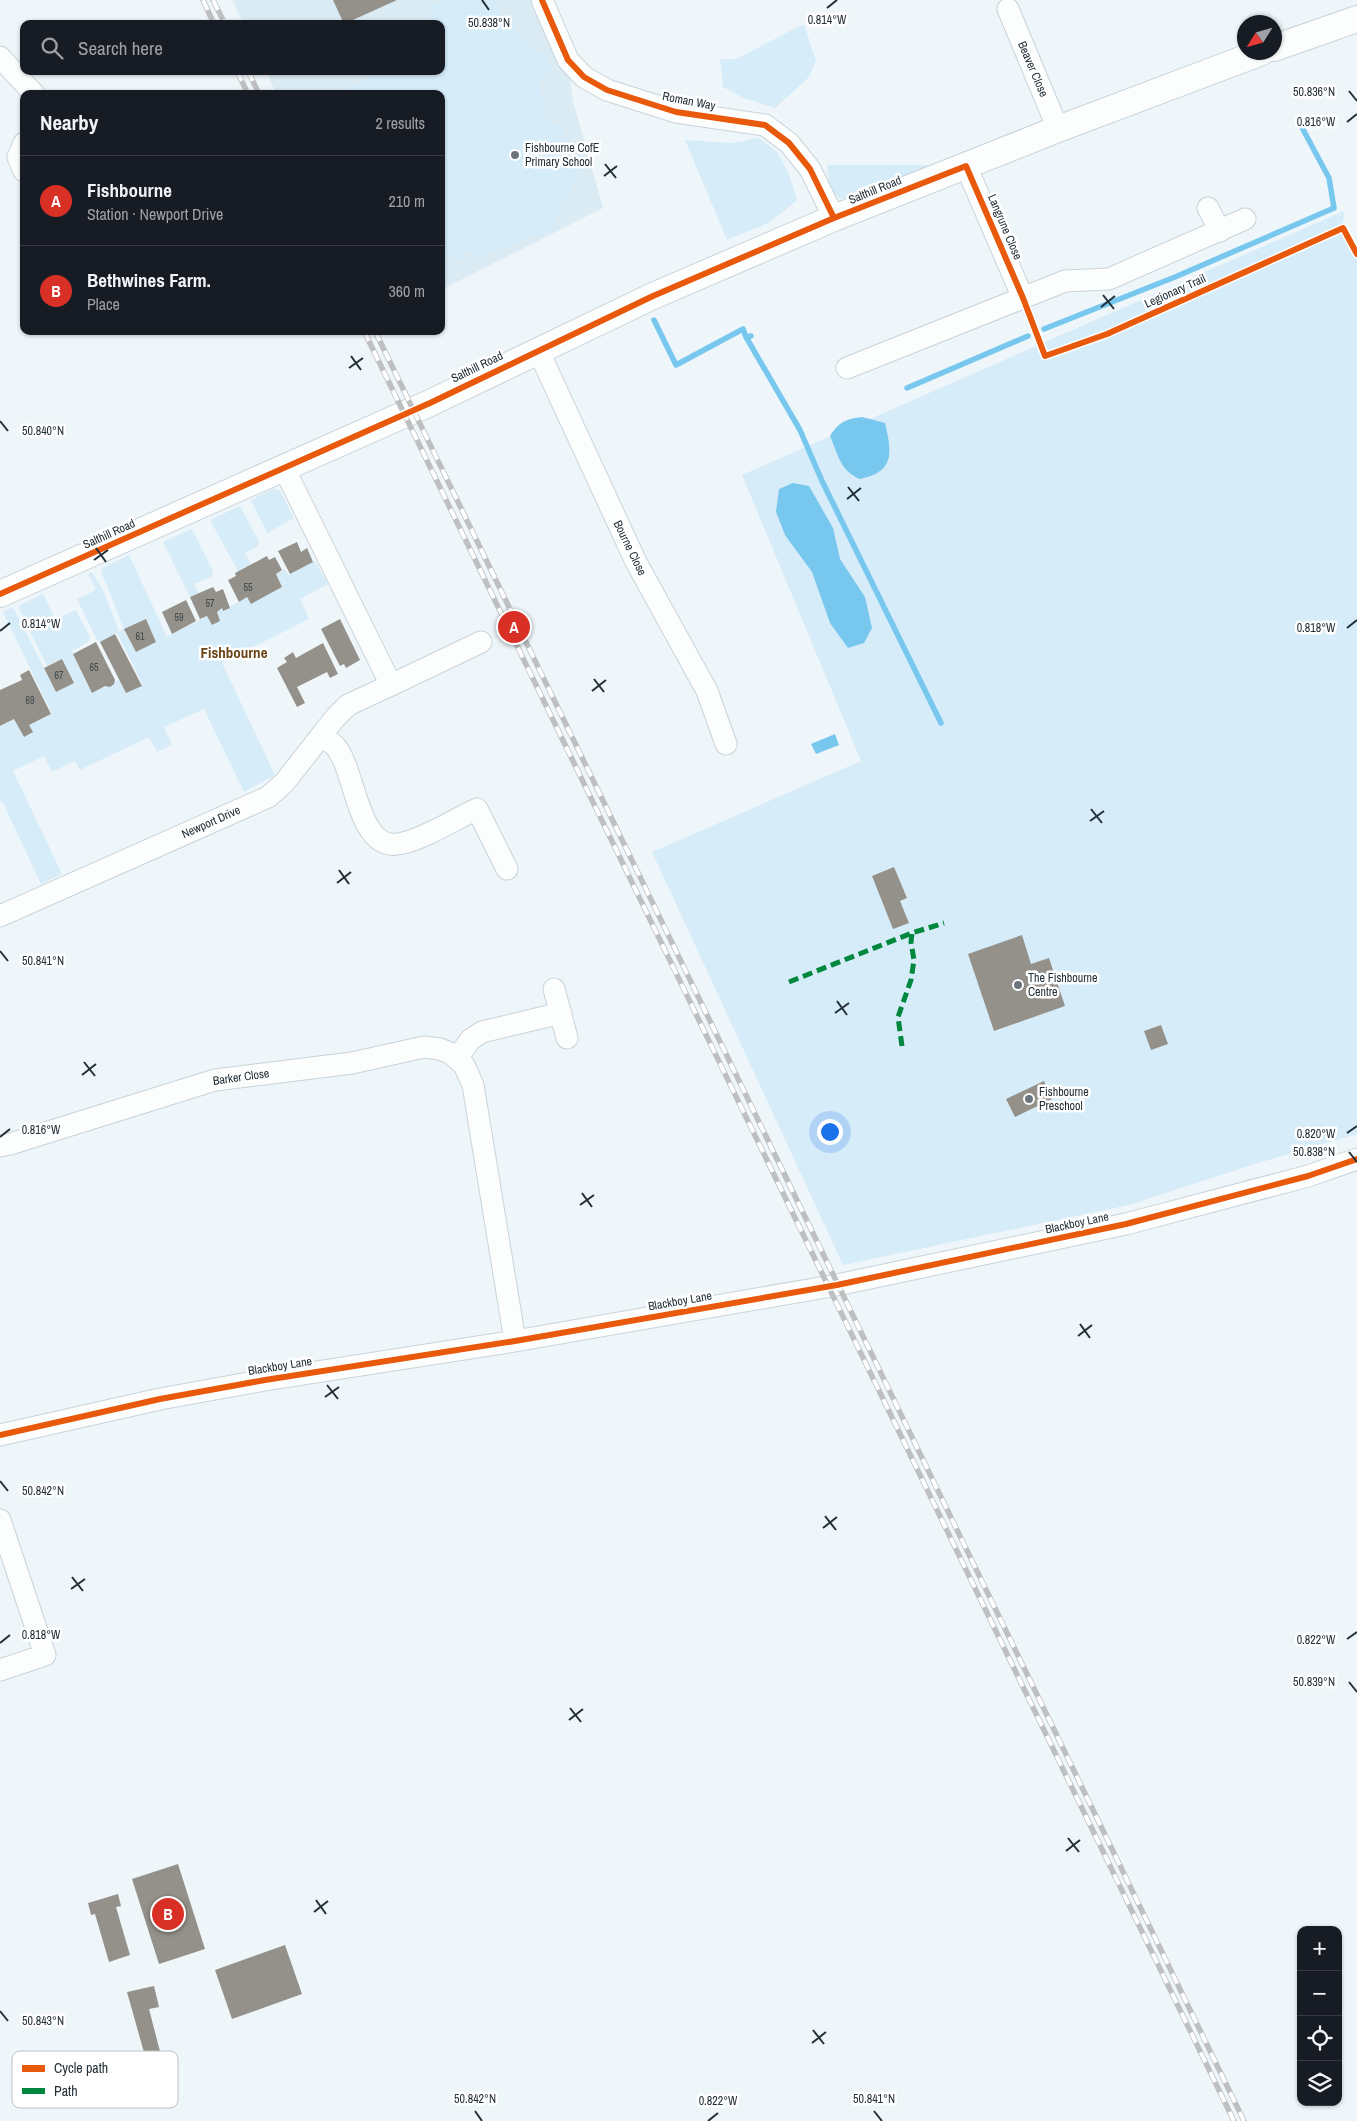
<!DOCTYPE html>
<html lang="en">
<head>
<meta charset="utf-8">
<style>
  :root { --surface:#171b24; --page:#242831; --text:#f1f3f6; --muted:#9ea1a6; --line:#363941; --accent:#d93025 }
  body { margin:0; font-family:"Archivo Narrow",sans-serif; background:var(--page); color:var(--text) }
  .controls { position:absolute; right:15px; bottom:15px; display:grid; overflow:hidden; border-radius:10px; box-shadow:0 1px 4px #0004 }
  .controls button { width:45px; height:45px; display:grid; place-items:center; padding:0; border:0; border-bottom:1px solid var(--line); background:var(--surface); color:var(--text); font:25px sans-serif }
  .compass { position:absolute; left:1237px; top:15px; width:45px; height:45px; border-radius:50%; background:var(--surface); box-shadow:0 1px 4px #0004; rotate:233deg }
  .you { position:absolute; left:829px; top:1131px; width:18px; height:18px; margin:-12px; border:4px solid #fff; border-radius:50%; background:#1a73e8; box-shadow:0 0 0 8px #1a73e833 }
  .badge { display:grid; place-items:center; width:32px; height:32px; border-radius:50%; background:var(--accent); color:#fff; font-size:16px; font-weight:700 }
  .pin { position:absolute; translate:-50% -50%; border:2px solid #fff; box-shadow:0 1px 5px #0006 }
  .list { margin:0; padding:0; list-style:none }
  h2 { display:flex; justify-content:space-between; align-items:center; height:65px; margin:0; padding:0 20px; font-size:21px }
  h2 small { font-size:16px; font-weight:400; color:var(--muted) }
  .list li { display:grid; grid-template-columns:32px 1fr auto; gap:15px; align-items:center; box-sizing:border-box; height:90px; padding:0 20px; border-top:1px solid var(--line) }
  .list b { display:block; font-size:19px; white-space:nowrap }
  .list p { margin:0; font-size:16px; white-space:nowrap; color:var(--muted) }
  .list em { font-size:16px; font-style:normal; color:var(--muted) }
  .icon { flex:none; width:28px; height:28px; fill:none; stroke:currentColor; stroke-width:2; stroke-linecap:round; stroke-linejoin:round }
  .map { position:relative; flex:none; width:1357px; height:2121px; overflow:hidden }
  .search { position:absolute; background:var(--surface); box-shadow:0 1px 4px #0004; left:20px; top:20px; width:425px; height:55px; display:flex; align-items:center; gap:12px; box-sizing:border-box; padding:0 18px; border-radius:10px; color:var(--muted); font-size:19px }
  .panel { position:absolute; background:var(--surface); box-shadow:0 1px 4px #0004; left:20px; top:90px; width:425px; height:245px; border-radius:10px }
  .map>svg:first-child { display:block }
  .built { fill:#daebf4 }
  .green { fill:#d6ecf9; fill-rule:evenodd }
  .water { fill:#78c7ef }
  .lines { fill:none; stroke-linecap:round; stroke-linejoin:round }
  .stream { stroke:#78c7ef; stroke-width:5.5 }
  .building { fill:#94918a }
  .minor-casing { stroke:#c9d3d8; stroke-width:23 }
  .tertiary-casing { stroke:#c9d3d8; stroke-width:28 }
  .minor { stroke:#fcfefe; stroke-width:21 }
  .tertiary { stroke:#fcfefe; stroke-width:26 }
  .rail-casing { stroke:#bdbfc0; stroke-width:5.5 }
  .rail { stroke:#fff; stroke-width:4; stroke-dasharray:11; stroke-linecap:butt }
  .quiet { stroke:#00873e; stroke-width:5; stroke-dasharray:10 5; stroke-linecap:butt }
  .cycleway-casing { stroke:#fff; stroke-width:9 }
  .cycleway { stroke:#e8590c; stroke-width:6 }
  .ticks { fill:none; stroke:#232f37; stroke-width:2 }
  .poi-dot { fill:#6a757b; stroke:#fff; stroke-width:2 }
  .labels { text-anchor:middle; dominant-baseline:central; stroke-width:5; stroke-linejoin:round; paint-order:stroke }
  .number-label { font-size:10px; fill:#3f484c }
  .street-label { font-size:12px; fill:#232f37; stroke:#fff }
  .poi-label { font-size:12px; fill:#232f37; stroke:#fff; text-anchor:start }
  .quarter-label { font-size:15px; font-weight:bold; fill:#694314; stroke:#fff }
  .key { fill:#fff; stroke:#bdc1c3; stroke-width:1 }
  .key-label { font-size:14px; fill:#232f37 }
  .ticks-label { font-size:12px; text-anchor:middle; fill:#232f37; stroke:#fff; stroke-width:5; stroke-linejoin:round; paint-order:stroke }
</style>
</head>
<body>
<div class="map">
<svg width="1357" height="2121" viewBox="0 0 1357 2121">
  <rect width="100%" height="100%" fill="#eef6fa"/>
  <path class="built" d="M232,0H541L567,56L573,101L603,208L441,290V94H276L266,71H441V24H244Z"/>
  <path class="green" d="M444,0H495L501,20L516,25C522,43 528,50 547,55L551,71L541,79C541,97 541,109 550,125L564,126L565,141L570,151L582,152L583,170L560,206L553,229L488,253L478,255L466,250L461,262L450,253L441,257L448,271L441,273V94H348V88L387,71H441V24H432L429,5Z
    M804,24L816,61L809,77L775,108L744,98L723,87L720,59H736Z
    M759,138L777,152L789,174L797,200L769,223L727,240L685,140L732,143Z
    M827,165H939L854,199L839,198L829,188Z
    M1344,211L1343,228L1357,254V1134L1258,1163L1129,1205L843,1265L652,852L861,761L742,475Z
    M274,488L280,491L294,518L267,533L251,500Z
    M240,506L259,541L258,546L245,553L251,564L238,571L211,522L212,519Z
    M192,529L213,571L212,576L194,584L199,593L190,597L163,542Z
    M129,555L167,637L207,616L212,625L220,621L217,612L222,608L223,611L247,597L251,603L282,587L276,574L285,569L288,575L315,561L328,584L300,599L309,619L222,663L275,775L244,792L204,709L164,727L172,745L157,752L149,737L80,770L75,761L52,772L44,756L13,771L62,874L41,884L2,801H0V727L14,719L24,737L29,725L52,714L3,612L13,607L56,692L74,683L62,659L47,666L18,606L43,594L55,619L76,610L90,637L88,642L72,651L92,692L105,686H110L119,679L126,693L143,685L117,633L100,642L97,640L77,599L96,590L88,574L92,572L104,592L119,631L124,629L101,571L102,568ZM146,620L156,641L136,652L125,629Z"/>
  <path class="water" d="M862,417L885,423C892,452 895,472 860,479C840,471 838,454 830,436C839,422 846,419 862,417Z
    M793,483L809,486L833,528L840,559L865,597L872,628L864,643L848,648L830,623L812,572L785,535L776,512L779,489Z
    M835,734L839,745L816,754L811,744Z"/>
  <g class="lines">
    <path class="stream" d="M654,320L676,365L743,329L746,337
      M1044,329L1175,277L1334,208L1329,178L1298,120
      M751,336L746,337L800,430L822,481L941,723
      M907,388L1028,336"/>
  </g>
  <path class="building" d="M333,0H397L344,24Z
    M340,91L348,94H333Z
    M297,542L301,552L307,548L313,562L290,574L278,551Z
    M267,556L269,560L275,557L282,570L276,574L282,587L251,604L247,597L239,602L228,580L236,576L235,573Z
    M213,587L216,592L223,589L230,608L223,611L222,608L217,612L220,621L212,625L207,616L200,619L190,597Z
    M186,600L196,621L172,634L162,612Z
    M146,619L156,642L136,652L124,629Z
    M340,619L360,660L346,668L344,664L340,666L321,629Z
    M115,634L142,686L126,693L100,642Z
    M96,642L115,680L114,684L110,687L105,686L92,693L73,654Z
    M323,643L338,674L330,678L327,672L297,687L305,703L297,707L277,668L287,662L284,658L293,652L296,658Z
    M62,659L74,683L56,692L44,668Z
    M29,670L51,714L29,725L33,732L24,737L14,719L0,726V690L22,680L20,675Z
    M894,867L907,898L900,901L909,923L893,929L872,876Z
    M1022,935L1031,964L1049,958L1065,1006L994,1031L968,954Z
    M1161,1025L1168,1044L1151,1050L1144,1031Z
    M1044,1081L1052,1099L1015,1117L1006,1099Z
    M178,1864L205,1949L159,1964L132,1879Z
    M118,1894L121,1906L116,1907L130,1955L109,1962L95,1914L91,1915L88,1903Z
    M285,1945L302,1994L232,2019L215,1970Z
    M154,1986L159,2007L149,2009L170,2090L156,2095L127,1992Z"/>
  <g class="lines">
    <g class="minor-casing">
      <path id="minor" d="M542,0L568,60L584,77L607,90L676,112L765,125L789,143L810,169L834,218
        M1008,9L1058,129
        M0,57L34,94
        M24,143L18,157L24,171
        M966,166L1023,298
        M1208,208L1220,231
        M538,350L636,562L707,691L726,744
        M847,368L1065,281L1109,279L1245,219
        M391,685L481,642
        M321,737C325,740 331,742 334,745C357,768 356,856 403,843C426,838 455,819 477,809L507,869
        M0,916L268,797L284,783L335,718L348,705L391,685L284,468
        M554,989L567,1038
        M457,1058L471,1039L482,1032L561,1013
        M0,1146L10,1144L215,1080L352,1063L424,1047L440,1049L450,1053L464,1065L473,1085L515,1341
        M0,1435L160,1399L265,1380L515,1341L837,1285L1126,1224L1308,1176L1357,1159
        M0,1520L45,1655L0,1670"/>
    </g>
    <g class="tertiary-casing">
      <path id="tertiary" d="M1274,48L1357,19
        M0,594L430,403L653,296L834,218L1058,129L1262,52"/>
    </g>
    <use href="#minor" class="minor"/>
    <use href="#tertiary" class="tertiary"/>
    <g class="rail-casing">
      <path id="rail" d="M203,0L214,24
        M213,0L225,24
        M237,71L248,94
        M248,71L259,94
        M364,331L1234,2121
        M375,331L1244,2121"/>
    </g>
    <use href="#rail" class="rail"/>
    <path class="quiet" d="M789,982L912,933L944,923
      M902,1046L898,1017L911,980L914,960L911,942L912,933"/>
    <g class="cycleway-casing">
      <path id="cycleway" d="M542,0L568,60L584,77L607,90L676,112L765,125L789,143L810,169L834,218
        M0,594L430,403L653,296L834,218L966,166L1023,298L1045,356L1107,334L1343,228L1357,254
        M0,1435L160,1399L265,1380L515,1341L837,1285L1126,1224L1308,1176L1357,1159"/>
    </g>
    <use href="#cycleway" class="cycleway"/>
  </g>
  <path class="ticks" d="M482,0L489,10M827,8L837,0M1349,91L1357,101M1347,122L1357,114M605,164L616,178M604,176L617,166M1103,295L1114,309M1101,307L1115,296M351,356L361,370M349,368L363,358M0,421L8,431M848,487L859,501M847,499L861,488M96,548L106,562M94,560L108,550M1347,628L1357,620M0,631L10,623M594,679L604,692M592,691L606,680M1091,809L1102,823M1090,821L1104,811M339,870L349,884M337,883L351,872M0,951L8,961M837,1001L847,1015M835,1013L849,1003M84,1062L95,1076M82,1075L96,1064M1347,1133L1357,1126M0,1137L10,1129M1349,1152L1357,1162M582,1193L592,1207M580,1205L594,1195M1080,1324L1090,1338M1078,1336L1092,1325M327,1385L338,1399M325,1397L339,1387M0,1481L8,1491M825,1516L836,1530M823,1528L837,1517M72,1577L83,1591M71,1589L85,1579M1347,1639L1357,1632M0,1643L10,1635M1349,1682L1357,1692M570,1708L581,1722M569,1720L583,1709M1068,1838L1079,1852M1066,1851L1080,1840M316,1900L326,1914M314,1912L328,1901M0,2011L8,2021M813,2030L824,2044M812,2043L826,2032M475,2111L482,2121M874,2111L882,2121M708,2121L718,2113"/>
  <g class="poi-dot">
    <circle cx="515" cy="155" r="5"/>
    <circle cx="1018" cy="985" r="5"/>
    <circle cx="1029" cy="1099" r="5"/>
  </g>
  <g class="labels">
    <g class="number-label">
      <text x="248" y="587">55</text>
      <text x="210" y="603">57</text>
      <text x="179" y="617">59</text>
      <text x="140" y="636">61</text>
      <text x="94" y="667">65</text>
      <text x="59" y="675">67</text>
      <text x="30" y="700">69</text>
    </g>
    <g class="street-label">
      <text transform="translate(1033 69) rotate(67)">Beaver Close</text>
      <text transform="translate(689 101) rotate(11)">Roman Way</text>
      <text transform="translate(875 190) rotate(-22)">Salthill Road</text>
      <text transform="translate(1005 227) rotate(67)">Langrune Close</text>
      <text transform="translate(1175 291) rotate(-24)">Legionary Trail</text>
      <text transform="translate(477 367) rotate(-26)">Salthill Road</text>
      <text transform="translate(109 534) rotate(-24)">Salthill Road</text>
      <text transform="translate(630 548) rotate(64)">Bourne Close</text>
      <text transform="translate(211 822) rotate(-24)">Newport Drive</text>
      <text transform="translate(241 1077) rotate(-8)">Barker Close</text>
      <text transform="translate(1077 1223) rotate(-12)">Blackboy Lane</text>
      <text transform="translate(680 1301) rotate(-10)">Blackboy Lane</text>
      <text transform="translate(280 1366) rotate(-9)">Blackboy Lane</text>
    </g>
    <g class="poi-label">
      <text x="525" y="148">Fishbourne CofE<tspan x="525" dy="14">Primary School</tspan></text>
      <text x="1028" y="978">The Fishbourne<tspan x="1028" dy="14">Centre</tspan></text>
      <text x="1039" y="1092">Fishbourne<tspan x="1039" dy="14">Preschool</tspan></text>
    </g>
    <g class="quarter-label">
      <text x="234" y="652">Fishbourne</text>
    </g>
  </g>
  <rect x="12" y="2051" width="166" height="57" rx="8" class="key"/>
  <rect x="22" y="2065" width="23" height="7" fill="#e8590c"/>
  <rect x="22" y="2088" width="23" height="6" fill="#00873e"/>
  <g class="key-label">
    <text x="54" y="2073">Cycle path</text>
    <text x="54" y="2096">Path</text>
  </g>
  <g class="ticks-label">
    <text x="827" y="24">0.814°W</text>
    <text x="489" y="27">50.838°N</text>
    <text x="1314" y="96">50.836°N</text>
    <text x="1316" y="126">0.816°W</text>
    <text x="43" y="435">50.840°N</text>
    <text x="41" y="628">0.814°W</text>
    <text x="1316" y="632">0.818°W</text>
    <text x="43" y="965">50.841°N</text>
    <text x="41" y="1134">0.816°W</text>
    <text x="1316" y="1138">0.820°W</text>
    <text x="1314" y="1156">50.838°N</text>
    <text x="43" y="1495">50.842°N</text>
    <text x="41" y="1639">0.818°W</text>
    <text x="1316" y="1644">0.822°W</text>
    <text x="1314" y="1686">50.839°N</text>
    <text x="43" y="2025">50.843°N</text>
    <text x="475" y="2103">50.842°N</text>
    <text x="874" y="2103">50.841°N</text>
    <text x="718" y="2105">0.822°W</text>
  </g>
</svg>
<div class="controls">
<button>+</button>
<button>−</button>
<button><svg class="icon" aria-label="locate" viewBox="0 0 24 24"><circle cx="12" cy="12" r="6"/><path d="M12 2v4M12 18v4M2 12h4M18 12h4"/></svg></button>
<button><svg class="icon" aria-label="layers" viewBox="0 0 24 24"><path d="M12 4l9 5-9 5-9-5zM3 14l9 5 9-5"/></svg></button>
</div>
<svg class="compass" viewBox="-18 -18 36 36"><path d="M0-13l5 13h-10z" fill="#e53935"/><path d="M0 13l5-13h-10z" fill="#9ea1a6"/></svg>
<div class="you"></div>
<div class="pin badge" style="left:514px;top:627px">A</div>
<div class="pin badge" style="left:168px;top:1914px">B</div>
<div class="search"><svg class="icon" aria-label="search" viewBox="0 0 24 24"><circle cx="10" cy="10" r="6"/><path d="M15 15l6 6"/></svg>Search here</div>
<section class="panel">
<h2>Nearby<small>2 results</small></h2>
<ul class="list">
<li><span class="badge">A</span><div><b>Fishbourne</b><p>Station · Newport Drive</p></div><em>210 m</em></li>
<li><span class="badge">B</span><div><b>Bethwines Farm.</b><p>Place</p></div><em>360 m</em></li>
</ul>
</section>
</div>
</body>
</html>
